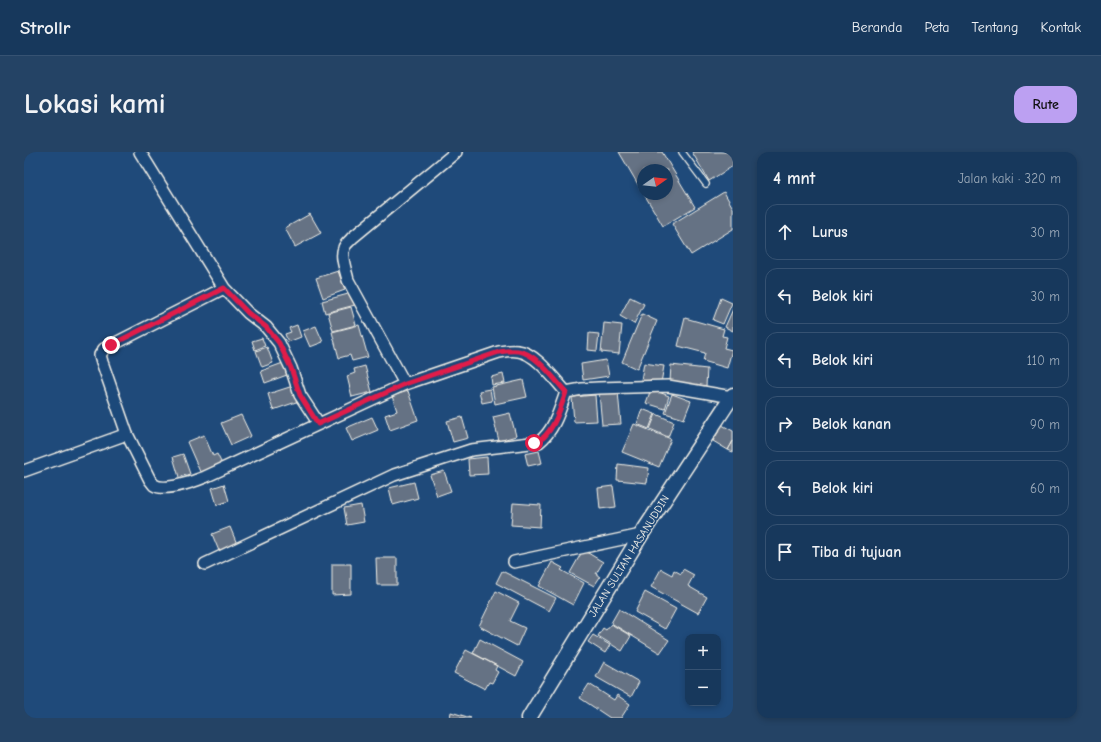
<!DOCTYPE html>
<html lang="id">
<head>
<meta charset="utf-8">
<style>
  :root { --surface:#17385c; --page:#244365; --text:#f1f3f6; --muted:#9eacbb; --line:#365272; --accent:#bca0f2 }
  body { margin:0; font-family:"Comic Neue",sans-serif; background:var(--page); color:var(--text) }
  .controls { position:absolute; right:12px; bottom:12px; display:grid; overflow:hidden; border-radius:8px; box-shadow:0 2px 6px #0003 }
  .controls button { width:36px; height:36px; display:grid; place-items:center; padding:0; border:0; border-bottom:1px solid var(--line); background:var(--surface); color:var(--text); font:20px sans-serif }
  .compass { position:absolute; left:613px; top:12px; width:36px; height:36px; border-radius:50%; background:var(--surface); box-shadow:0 2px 6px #0003; rotate:76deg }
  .stop { position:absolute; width:12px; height:12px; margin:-9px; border:3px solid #e11d48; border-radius:50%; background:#fff }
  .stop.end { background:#e11d48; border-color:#fff; box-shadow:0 1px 4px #0008 }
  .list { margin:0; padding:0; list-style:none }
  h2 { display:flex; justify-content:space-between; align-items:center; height:52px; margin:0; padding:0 16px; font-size:17px }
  h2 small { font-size:13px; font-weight:400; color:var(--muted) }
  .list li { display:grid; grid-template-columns:26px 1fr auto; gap:12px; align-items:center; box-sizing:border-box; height:56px; margin:0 8px 8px; padding:0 8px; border:1px solid var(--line); border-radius:12px }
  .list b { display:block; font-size:15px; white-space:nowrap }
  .list em { font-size:13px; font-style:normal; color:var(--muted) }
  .icon { flex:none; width:22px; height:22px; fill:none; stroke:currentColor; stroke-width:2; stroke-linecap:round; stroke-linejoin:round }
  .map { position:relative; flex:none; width:709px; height:566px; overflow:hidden; border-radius:12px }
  header { display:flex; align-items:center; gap:24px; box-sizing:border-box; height:56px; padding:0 20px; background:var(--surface); border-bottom:1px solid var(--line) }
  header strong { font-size:19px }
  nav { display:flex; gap:22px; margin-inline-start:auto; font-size:14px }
  .intro { display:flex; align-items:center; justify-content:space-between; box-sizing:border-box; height:96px; padding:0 24px }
  h1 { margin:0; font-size:28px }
  .button { padding:10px 18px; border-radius:12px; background:var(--accent); color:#111; font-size:14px; font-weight:700 }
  main { display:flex; gap:24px; padding:0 24px }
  aside { flex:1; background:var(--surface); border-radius:12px; box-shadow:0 2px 6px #0003 }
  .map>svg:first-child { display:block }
  .building { fill:#657284; stroke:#f4f1e8 }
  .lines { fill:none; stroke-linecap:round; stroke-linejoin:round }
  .service-casing { stroke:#f4f1e8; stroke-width:8 }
  .minor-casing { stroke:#f4f1e8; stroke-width:14 }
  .tertiary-casing { stroke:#f4f1e8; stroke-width:17 }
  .service { stroke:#1f4a7a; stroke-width:5.5 }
  .minor { stroke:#1f4a7a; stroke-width:11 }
  .tertiary { stroke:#1f4a7a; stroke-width:14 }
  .route { stroke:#e11d48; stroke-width:5 }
  .labels { text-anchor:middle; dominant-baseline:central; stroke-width:3.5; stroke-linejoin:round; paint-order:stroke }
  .street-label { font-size:11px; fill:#f4f1e8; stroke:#1f4a7a }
</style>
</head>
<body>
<header>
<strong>Strollr</strong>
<nav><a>Beranda</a><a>Peta</a><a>Tentang</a><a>Kontak</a></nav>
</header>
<div class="intro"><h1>Lokasi kami</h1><a class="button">Rute</a></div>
<main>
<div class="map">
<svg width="709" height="566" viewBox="0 0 709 566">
  <rect width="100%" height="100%" fill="#1f4a7a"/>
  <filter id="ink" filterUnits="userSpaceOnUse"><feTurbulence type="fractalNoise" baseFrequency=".025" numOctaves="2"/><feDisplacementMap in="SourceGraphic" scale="8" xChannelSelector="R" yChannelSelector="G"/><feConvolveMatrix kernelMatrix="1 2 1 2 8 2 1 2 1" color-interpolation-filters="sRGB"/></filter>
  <g filter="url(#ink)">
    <path class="building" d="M595,0H638L671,55L639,74L620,42H643V18H619V41Z
      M668,0H709V14L685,29Z
      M700,40L709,56V77L667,103L648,72Z
      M286,62L297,81L271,95L261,76Z
      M314,119L321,138L299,146L292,126Z
      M328,141L331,153L301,161L298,149Z
      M606,145L620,152L610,172L596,164Z
      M697,146L708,151L699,172L689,168Z
      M327,155L332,173L309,179L304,161Z
      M709,157V179L701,175Z
      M618,162L633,169L613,217L598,210Z
      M661,166L700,177L698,184L703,185L700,196L708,198L703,216L679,209L681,201L654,194Z
      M580,171L598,173L595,202L577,200Z
      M273,173L277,185L264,190L261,182L267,180L265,176Z
      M335,173L344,205L328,209L326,203L315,206L308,180Z
      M292,174L299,190L286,195L279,179Z
      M565,181L575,182L573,199L564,198Z
      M238,186L241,194L231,198L228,189Z
      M243,195L249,211L238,215L232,199Z
      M582,208L585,224L559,228L557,212Z
      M259,211L263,223L241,231L237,219Z
      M620,211L640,214L637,231L617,228Z
      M647,213L683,217L682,234L646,230Z
      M341,214L348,240L328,245L323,224L331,221L330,217Z
      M479,222L481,231L468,233L467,225Z
      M499,228L503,245L471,252L468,235Z
      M272,233L278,248L249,258L244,242Z
      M466,237L468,249L458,251L455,239Z
      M627,237L645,244L641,257L622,251Z
      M384,239L394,268L366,278L361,263L373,259L368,244Z
      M594,240L597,272L578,273L575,241Z
      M648,242L667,249L660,267L641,261Z
      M571,243L573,269L550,270L548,245Z
      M618,257L631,262L625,277L613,272Z
      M486,261L492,284L475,289L469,265Z
      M632,262L650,270L644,285L626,277Z
      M217,263L227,284L207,293L197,271Z
      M348,265L354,278L328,289L322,276Z
      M438,265L444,286L429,290L423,269Z
      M610,272L647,287L635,315L598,300Z
      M698,273L709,279V289L704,298L689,289Z
      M180,283L189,304L193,302L198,312L177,322L163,290Z
      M709,289V300L704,298Z
      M515,299L518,311L504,314L501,302Z
      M159,302L166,322L155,325L149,305Z
      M463,305L464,322L445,323L444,307Z
      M594,312L625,316L623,331L593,328Z
      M420,319L427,339L413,344L406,323Z
      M390,330L394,346L369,353L365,336Z
      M200,332L205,349L193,353L188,336Z
      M589,334L592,355L576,357L574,336Z
      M489,351L517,353L516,375L487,373Z
      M337,353L340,370L323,373L320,356Z
      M206,375L213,392L195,399L188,382Z
      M559,398L579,410L572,422L576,425L570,434L546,421Z
      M352,406H373V433H353Z
      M528,410L539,416L537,418L560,431L549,453L515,434Z
      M308,412H327V442L308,443Z
      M637,417L648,423L650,418L657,422L659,417L670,423L664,434L683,445L674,461L627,435Z
      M478,419L532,446L525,459L472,431Z
      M472,439L495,451L486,469L501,476L493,494L455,474Z
      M621,440L652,457L641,477L611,460Z
      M595,457L645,488L636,501L587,471Z
      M587,472L607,484L598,499L574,484L579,476L582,478Z
      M569,483L586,493L581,501L564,490Z
      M456,487L499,510L492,524L449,501Z
      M442,498L473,514L471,518L474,520L468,531L465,530L461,537L430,521Z
      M580,510L615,530L607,545L572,525Z
      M565,532L590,548L593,543L606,552L597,566H586L556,546Z
      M427,560L447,566H426Z"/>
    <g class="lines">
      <g class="service-casing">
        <path id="service" d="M658,0L682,32"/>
      </g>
      <g class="minor-casing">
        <path id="minor" d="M116,0L200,136L224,161L242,175L255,191L267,216L276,243L295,272
          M381,232L324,128C322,118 316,105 320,96C321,92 326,89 328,86L432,0
          M103,282L78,210L76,203L80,197L200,136
          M0,319L103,282L126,328C127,329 129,332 130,333C141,340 171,329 181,325L381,232L475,200C481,199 488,198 494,199C512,201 530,227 542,240
          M490,410L617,383
          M181,412L370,323L447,298L515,290C530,279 536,257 542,240L558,237L574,236L644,234L708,245"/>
      </g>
      <g class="tertiary-casing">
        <path id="tertiary" d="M505,566L617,383L709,243"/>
      </g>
      <use href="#service" class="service"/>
      <use href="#minor" class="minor"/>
      <use href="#tertiary" class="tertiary"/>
    </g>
  </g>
  <g class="lines" filter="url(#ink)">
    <path class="route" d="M87,193L200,136L224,161L242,175L255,191L267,216L276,243L294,272L381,232L475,200C481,199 488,198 494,199C512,201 530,227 542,240C537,255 528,286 510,291"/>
  </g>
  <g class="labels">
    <g class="street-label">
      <text transform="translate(605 404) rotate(-58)">JALAN SULTAN HASANUDDIN</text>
    </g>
  </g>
</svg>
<div class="controls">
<button>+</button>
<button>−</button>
</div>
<svg class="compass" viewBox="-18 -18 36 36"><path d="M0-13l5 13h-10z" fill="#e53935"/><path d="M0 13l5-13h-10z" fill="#9eacbb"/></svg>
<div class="stop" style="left:510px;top:291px"></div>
<div class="stop end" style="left:87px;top:193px"></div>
</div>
<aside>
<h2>4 mnt<small>Jalan kaki · 320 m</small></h2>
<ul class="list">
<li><svg class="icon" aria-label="ahead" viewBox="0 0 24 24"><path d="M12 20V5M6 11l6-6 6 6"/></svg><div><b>Lurus</b></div><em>30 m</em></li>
<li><svg class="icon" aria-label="left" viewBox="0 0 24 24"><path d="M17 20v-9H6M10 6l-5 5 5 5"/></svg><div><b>Belok kiri</b></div><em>30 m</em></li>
<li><svg class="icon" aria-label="left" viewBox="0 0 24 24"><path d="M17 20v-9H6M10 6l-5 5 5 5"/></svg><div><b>Belok kiri</b></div><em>110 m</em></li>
<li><svg class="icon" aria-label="right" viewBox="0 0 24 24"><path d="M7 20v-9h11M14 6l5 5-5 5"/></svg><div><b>Belok kanan</b></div><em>90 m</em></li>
<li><svg class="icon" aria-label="left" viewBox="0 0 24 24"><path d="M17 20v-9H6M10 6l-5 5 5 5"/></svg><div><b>Belok kiri</b></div><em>60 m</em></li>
<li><svg class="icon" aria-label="arrive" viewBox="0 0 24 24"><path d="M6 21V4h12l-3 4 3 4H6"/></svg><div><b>Tiba di tujuan</b></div></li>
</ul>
</aside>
</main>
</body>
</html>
